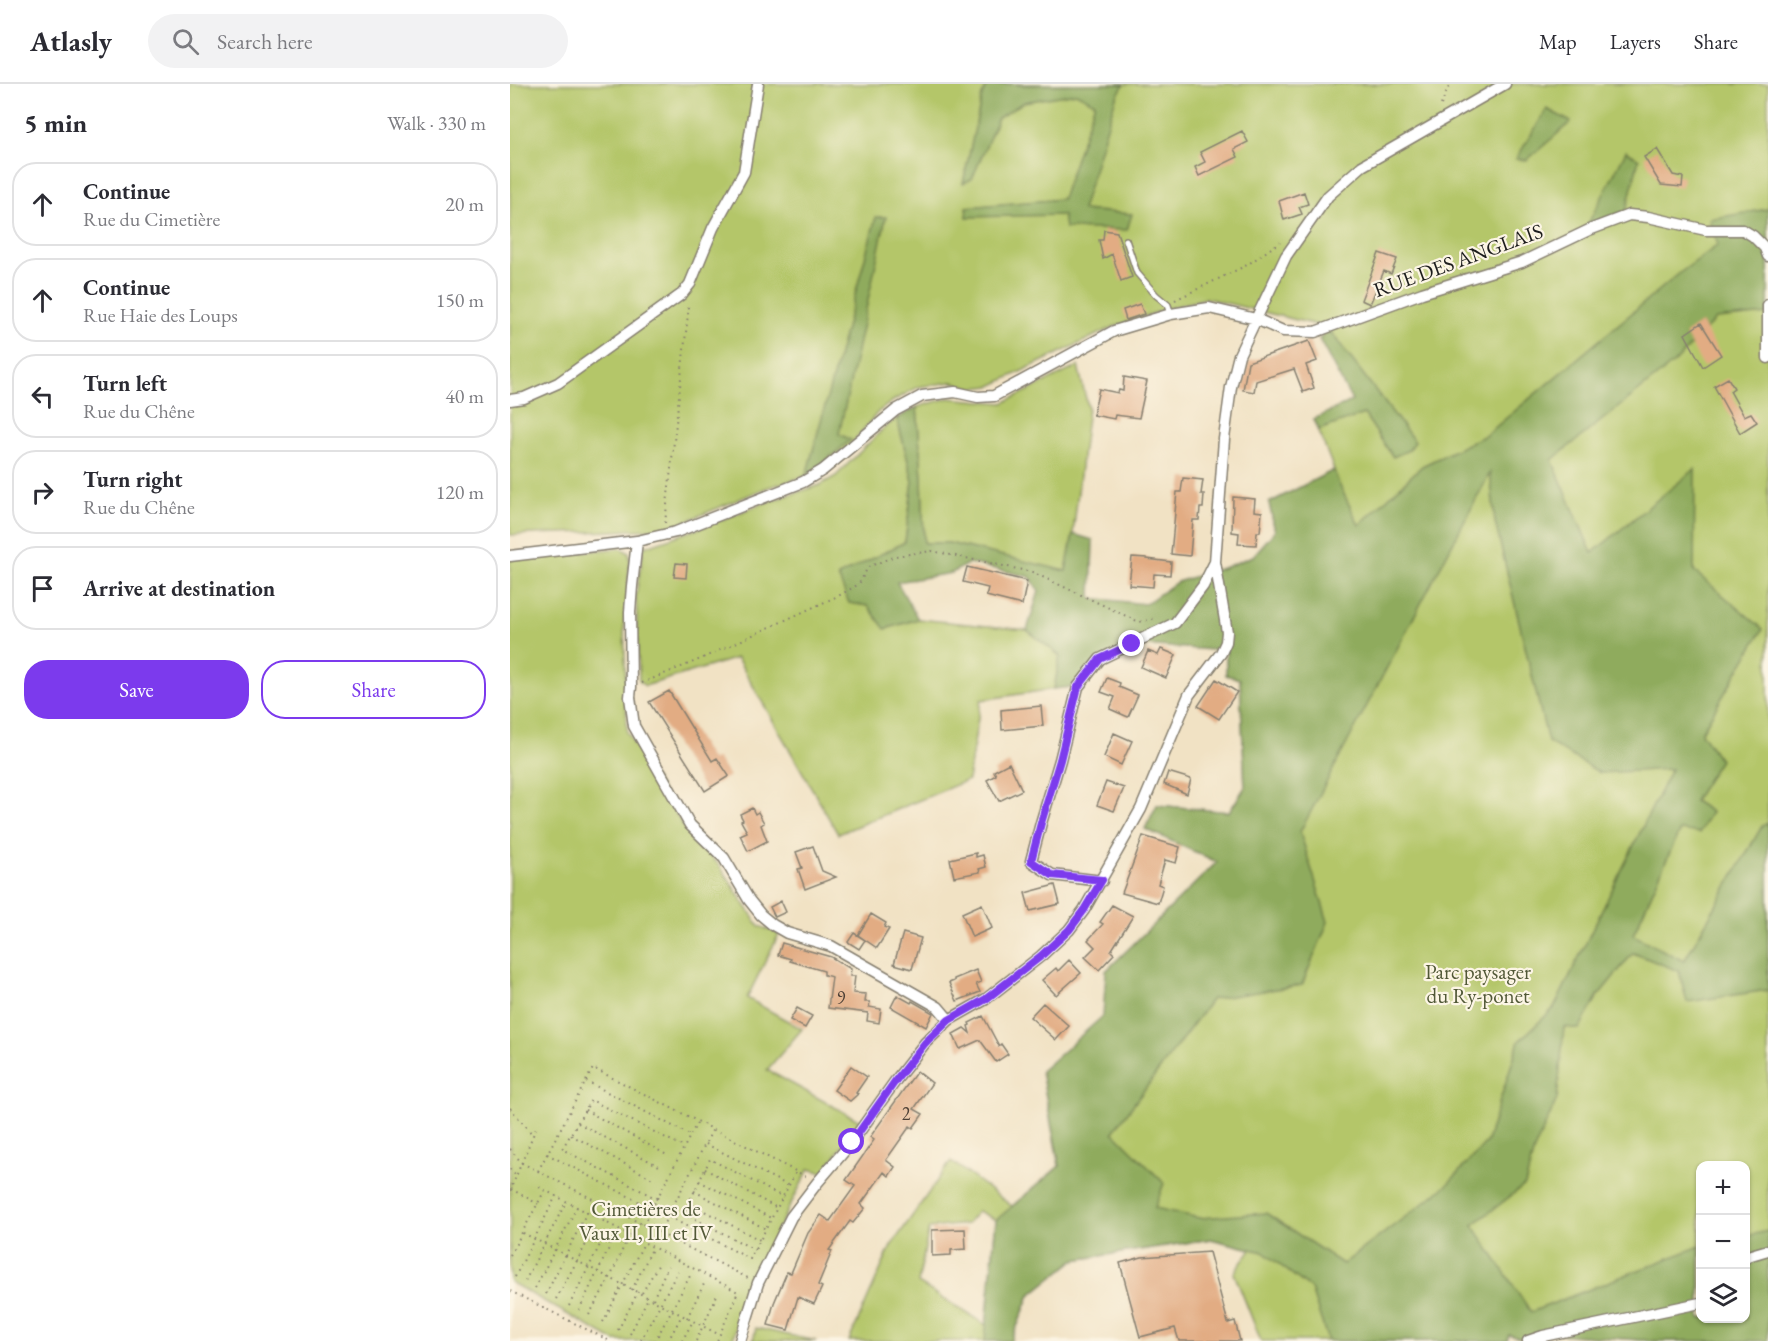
<!DOCTYPE html>
<html lang="en">
<head>
<meta charset="utf-8">
<style>
  :root { --surface:#fff; --page:#f2f2f3; --text:#2b2b33; --muted:#7c7c81; --line:#e1e1e2; --accent:#7c3aed }
  body { margin:0; font-family:"EB Garamond",serif; background:var(--page); color:var(--text) }
  .controls { position:absolute; right:18px; bottom:18px; display:grid; overflow:hidden; border-radius:12px; box-shadow:0 2px 4px #0004 }
  .controls button { width:54px; height:54px; display:grid; place-items:center; padding:0; border:0; border-bottom:2px solid var(--line); background:var(--surface); color:var(--text); font:30px sans-serif }
  .stop { position:absolute; width:18px; height:18px; margin:-14px; border:4px solid #7c3aed; border-radius:50%; background:#fff }
  .stop.end { background:#7c3aed; border-color:#fff; box-shadow:0 2px 6px #0008 }
  .list { margin:0; padding:0; list-style:none }
  h2 { display:flex; justify-content:space-between; align-items:center; height:78px; margin:0; padding:0 24px; font-size:26px }
  h2 small { font-size:20px; font-weight:400; color:var(--muted) }
  .list li { display:grid; grid-template-columns:39px 1fr auto; gap:18px; align-items:center; box-sizing:border-box; height:84px; margin:0 12px 12px; padding:0 12px; border:2px solid var(--line); border-radius:24px }
  .list b { display:block; font-size:22px; white-space:nowrap }
  .list p { margin:0; font-size:20px; white-space:nowrap; color:var(--muted) }
  .list em { font-size:20px; font-style:normal; color:var(--muted) }
  .actions { display:flex; gap:12px; padding:18px 24px }
  .actions a { flex:1; padding:14px 0; border:2px solid var(--accent); border-radius:24px; text-align:center; font-size:21px; color:var(--accent) }
  .actions .main { background:var(--accent); color:#fff }
  .icon { flex:none; width:33px; height:33px; fill:none; stroke:currentColor; stroke-width:2; stroke-linecap:round; stroke-linejoin:round }
  .map { position:relative; flex:none; width:1258px; height:1257px; overflow:hidden }
  header { display:flex; align-items:center; gap:36px; box-sizing:border-box; height:84px; padding:0 30px; background:var(--surface); border-bottom:2px solid var(--line) }
  header strong { font-size:28px }
  nav { display:flex; gap:33px; margin-inline-start:auto; font-size:21px }
  .search { width:420px; height:54px; background:var(--page); display:flex; align-items:center; gap:15px; box-sizing:border-box; padding:0 21px; border-radius:33px; color:var(--muted); font-size:22px }
  main { display:flex }
  aside { flex:1; background:var(--surface) }
  .map>svg:first-child { display:block }
  .green { fill:#b4c669; stroke:#687142; stroke-width:1.5; fill-rule:evenodd }
  .forest { fill:#8fab5d; stroke:#56643c; stroke-width:1.5; fill-rule:evenodd }
  .building { fill:#e2ac83 }
  .lines { fill:none; stroke-linecap:round; stroke-linejoin:round }
  .service-casing { stroke:#867f70; stroke-width:8 }
  .minor-casing { stroke:#867f70; stroke-width:13 }
  .path { stroke:#867f70; stroke-width:2; stroke-dasharray:1.5 4.5; stroke-linecap:butt }
  .service { stroke:#fff; stroke-width:5 }
  .minor { stroke:#fff; stroke-width:10 }
  .route { stroke:#7c3aed; stroke-width:8 }
  .labels { text-anchor:middle; dominant-baseline:central; stroke-width:4.5; stroke-linejoin:round; paint-order:stroke }
  .number-label { font-size:18px; fill:#4e4036 }
  .street-label { font-size:21px; fill:#1c1c1c; stroke:#fcf5e5 }
  .park-label { font-size:21px; fill:#515837; stroke:#fcf5e5 }
</style>
</head>
<body>
<header>
<strong>Atlasly</strong>
<div class="search"><svg class="icon" aria-label="search" viewBox="0 0 24 24"><circle cx="10" cy="10" r="6"/><path d="M15 15l6 6"/></svg>Search here</div>
<nav><a>Map</a><a>Layers</a><a>Share</a></nav>
</header>
<main>
<aside>
<h2>5 min<small>Walk · 330 m</small></h2>
<ul class="list">
<li><svg class="icon" aria-label="ahead" viewBox="0 0 24 24"><path d="M12 20V5M6 11l6-6 6 6"/></svg><div><b>Continue</b><p>Rue du Cimetière</p></div><em>20 m</em></li>
<li><svg class="icon" aria-label="ahead" viewBox="0 0 24 24"><path d="M12 20V5M6 11l6-6 6 6"/></svg><div><b>Continue</b><p>Rue Haie des Loups</p></div><em>150 m</em></li>
<li><svg class="icon" aria-label="left" viewBox="0 0 24 24"><path d="M17 20v-9H6M10 6l-5 5 5 5"/></svg><div><b>Turn left</b><p>Rue du Chêne</p></div><em>40 m</em></li>
<li><svg class="icon" aria-label="right" viewBox="0 0 24 24"><path d="M7 20v-9h11M14 6l5 5-5 5"/></svg><div><b>Turn right</b><p>Rue du Chêne</p></div><em>120 m</em></li>
<li><svg class="icon" aria-label="arrive" viewBox="0 0 24 24"><path d="M6 21V4h12l-3 4 3 4H6"/></svg><div><b>Arrive at destination</b></div></li>
</ul>
<div class="actions"><a class="main">Save</a><a>Share</a></div>
</aside>
<div class="map">
<svg width="1258" height="1257" viewBox="0 0 1258 1257">
  <rect width="100%" height="100%" fill="#fcf5e5"/>
  <filter id="ink" filterUnits="userSpaceOnUse"><feTurbulence type="fractalNoise" baseFrequency=".0167" numOctaves="2"/><feDisplacementMap in="SourceGraphic" scale="12" xChannelSelector="R" yChannelSelector="G"/><feConvolveMatrix kernelMatrix="1 2 1 2 8 2 1 2 1" color-interpolation-filters="sRGB"/></filter>
  <filter id="wash" filterUnits="userSpaceOnUse"><feTurbulence type="fractalNoise" baseFrequency=".008" numOctaves="4" result="noise"/><feDisplacementMap in="SourceGraphic" scale="24" xChannelSelector="R" yChannelSelector="G"/><feGaussianBlur stdDeviation="1.35" result="paint"/><feColorMatrix in="noise" values="0 0 0 0 0 0 0 0 0 0 0 0 0 0 0 0 0 1.4 0 .05"/><feComposite in="paint" operator="in"/></filter>
  <g filter="url(#wash)">
    <rect width="100%" height="100%" fill="#f1e2c4"/>
    <path class="green" d="M0,0H1258V1257H1146L1064,1251L1021,1228L959,1257H751L724,1189L741,1165L701,1155L564,1176L520,1211L501,1257H339L381,1162L441,1077L502,1122L549,1082L531,987L608,930L596,887L707,778L635,745L647,721L719,728L735,703L730,595L716,591V483L744,472L765,447L759,419L824,386L804,335L842,317L807,241L696,214L656,225L601,244L481,302L464,304L442,298L408,303L383,317L368,328L339,363L296,392L256,404L179,436L151,445L0,451ZM1190,1082H1236V1234H1190ZM468,1127L486,1136L476,1241L408,1199L419,1144L457,1140Z
      M568,282L578,323L563,450L556,488L439,459H414L412,394L407,323L438,314L493,319Z
      M387,334L403,397L395,458L329,492L358,521L376,545L408,535L517,546L550,572L544,605L471,616L458,696L328,750L227,574L135,602L129,597L126,511L134,463L196,442L254,419L310,401L326,392L374,344Z
      M111,464L119,469L120,478L114,541L117,648L175,745L209,781L249,842L269,850L237,914L292,945L257,986L350,1037L313,1089L299,1085L241,1197L222,1257H105L0,1198V475Z
      M246,1244L306,1257H243Z"/>
    <path class="forest" d="M478,0H508V1L614,0L605,16L572,126L622,130L617,146L555,144L553,131L457,133L456,123L552,115L585,19L566,9L514,18L488,34L462,95L453,99L472,11Z
      M1037,25L1061,38L1017,76L1006,75Z
      M1116,67L1129,75L1116,127L1078,140Z
      M1258,125V230L1206,235L1165,278L1042,376L1082,469L1185,385L1184,487L1253,545L1191,649L1210,676L1184,717L1201,728L1189,749L1170,746L1123,851L1174,877L1252,742L1258,739V906L1177,918L1169,887L1123,869L1088,912L1069,945L1054,943L1047,1015L1024,1066L1015,1101L963,1141L1021,1228L1190,1162V1234H1236V1152L1258,1147V1257H1146L1026,1249L1012,1255L999,1251L997,1257H818L801,1205L753,1168L701,1155L564,1176L520,1211L501,1257H475L486,1136L550,1082L531,987L593,932L596,887L707,778L635,745L647,721L719,728L735,704L730,595L716,591V567L632,561L589,576L563,603L544,605L550,572L517,546L529,507L520,493L459,479L442,489L387,498L408,535L375,545L358,522L339,519L328,492L395,458L403,397L387,334L407,323L412,394L414,459H439L556,487L563,450L583,456L581,514L635,520L667,498L716,483L743,472L765,447L759,419L824,386L829,400L849,441L912,382L976,351L1171,188L1208,161L1199,135ZM980,389L985,438L1038,658L1090,689L1161,685L1044,924L1009,957L977,1057L936,1102L833,1180L756,1129L689,1134L645,1124L654,1099L603,1048L702,915L792,901L818,838L790,748Z
      M366,133H376L329,350L341,356L296,392Z
      M820,247L905,358L899,366L883,373L854,330L809,346L804,335L842,317L809,255Z"/>
    <g id="blocks">
      <path class="building" d="M732,47L738,58L724,65L728,73L689,92L685,83L695,78L690,68Z
        M1147,65L1163,91L1173,93L1172,103L1151,101L1134,73Z
        M794,108L798,120L789,123L792,130L774,136L769,117Z
        M594,146L607,148L622,193L611,197L602,170L593,175L589,156H593Z
        M869,169L887,175L881,190L874,187L860,220L851,216Z
        M630,220L634,230L616,236L613,226Z
        M1191,239L1211,271L1193,283L1175,250Z
        M799,257L807,277L796,281L804,304L793,308L784,285L746,297L744,308L733,306L738,278Z
        M614,293L637,297L629,334L605,331L604,335L583,331L589,305L608,309L609,306L613,307Z
        M1218,294L1224,304L1220,307L1234,332L1241,329L1247,338L1230,349L1204,302Z
        M673,394L693,396L691,410H694L693,424H690L689,436H683L680,472L661,470L667,408H671Z
        M723,413L745,415L744,427L752,428L750,448H747L746,461L728,460L729,449L722,448Z
        M622,473L637,474V475L661,478L660,491L644,490L643,503L619,501Z
        M166,479L177,480L176,494L164,493Z
        M457,483L517,497L512,521L476,512L478,504L453,498Z
        M651,565L666,571L656,594L631,583L638,567L648,571Z
        M597,594L610,599L609,603L628,611L618,633L600,625L605,613L591,608Z
        M706,595L727,608L709,635L688,622Z
        M159,607L202,677L207,674L219,692L195,707L139,618Z
        M531,622L533,642L492,646L491,626Z
        M604,649L622,657L611,681L594,673Z
        M499,679L512,706L489,717L477,696L486,691L484,687Z
        M658,688L681,695L677,710L654,700Z
        M596,698L614,704L604,727L587,721Z
        M242,724L245,730L248,728L254,739L251,741L257,757L238,767L230,751L237,748L231,737L233,736L230,730Z
        M633,752L670,763L666,779L655,776L648,800L653,802L648,819L612,809Z
        M303,762L312,787L326,793L295,805L288,785L292,784L286,768Z
        M466,769V773L473,771L476,783L469,785L470,788L444,793L440,775Z
        M545,801L550,820L520,827L515,809Z
        M271,817L276,828L265,833L260,823Z
        M472,820L482,844L462,853L452,829Z
        M602,821L623,832L601,867L604,870L589,886L575,873L585,863L578,856L593,840L590,838Z
        M361,830L376,839L374,843L379,845L367,864L348,851Z
        M344,849L355,856L349,865L338,858Z
        M393,849L411,854L402,885L384,880Z
        M272,859L321,873L341,885L340,892H345L343,909L356,910L355,918H360L359,923L371,925L369,939L357,937L358,929L318,924L322,893L314,891V887L280,877L281,875L268,871Z
        M559,876L571,889L546,911L532,896L546,884L548,887Z
        M466,886L471,898L466,900L470,908L447,917L439,899L444,897V895Z
        M387,911L401,919L402,917L423,929L416,943L381,923Z
        M533,919L559,942L546,956L520,933Z
        M287,924L302,932L295,944L280,936Z
        M473,932L489,962L491,960L498,970L486,978L470,956L450,965L443,950L454,944L460,949L458,942L460,941L459,939Z
        M341,982L357,993L346,1009L348,1010L340,1017L324,1006Z
        M407,987L422,999L404,1025L413,1030L403,1044L400,1042L376,1076L385,1083L379,1092L374,1088L351,1120L355,1124L343,1139L340,1137L319,1166L322,1167L308,1201L312,1203L304,1220L288,1213L278,1246L258,1241L264,1219L277,1188L281,1189L298,1149L311,1131L320,1137L345,1102L336,1096L364,1056L360,1053Z
        M455,1145L456,1165L441,1166V1171L422,1172V1146Z
        M699,1168L718,1239L725,1237L730,1257H669L665,1244L630,1253L610,1179L632,1173Z"/>
    </g>
  </g>
  <g filter="url(#ink)">
    <use href="#blocks" fill-opacity="0" stroke="#867f70" stroke-width="1.5"/>
    <g class="lines">
      <g class="service-casing">
        <path id="service" d="M616,156L627,189L646,211L658,221L661,230"/>
      </g>
      <g class="minor-casing">
        <path id="minor" d="M1258,221V274
          M0,316L14,314L48,299L172,210L180,200L203,144L234,88L248,0
          M127,457L122,502L120,528L121,603L120,613L124,642L180,741L214,774L239,816L251,831L263,841L277,849L321,862L428,923L439,936
          M0,472L127,457L166,448L293,398L313,386L386,326L412,312L445,308L468,313L484,312L604,247L661,230L699,224L746,235L773,247L805,248L912,209L1012,178L1079,146L1119,131L1138,133L1196,146H1233L1243,152L1255,164L1258,172
          M592,797L542,791L521,777L531,739L550,676L568,603L590,575L665,539L693,502L705,478
          M1236,1174L1241,1171L1258,1166
          M230,1257L248,1199L281,1133L307,1099L342,1058L386,996L415,959L439,936L476,915L531,872L559,846L574,826L631,725L679,611L711,569L716,558L717,548L705,478L714,355L721,303L729,271L776,172L818,112L852,82L995,0
          M1018,1257L1033,1252L1190,1219"/>
      </g>
      <path class="path" d="M931,21L940,0
        M665,216L737,181L770,158
        M155,439L179,221
        M132,599L186,577L330,511L349,500L358,483L385,472L422,467L522,488L629,538L646,534
        M76,997L180,1051
        M0,1024L23,1051
        M75,1026L157,1071
        M68,1039L149,1082
        M61,1051L143,1095
        M196,1060L279,1102
        M0,1065L12,1079L238,1194
        M37,1070L240,1175L287,1086
        M0,1085L6,1092
        M195,1085L267,1124
        M28,1087L83,984L297,1093
        M189,1097L261,1134
        M29,1103L228,1208L207,1257
        M1,1105L28,1120
        M0,1107L26,1044
        M184,1107L256,1145
        M147,1115L52,1065L81,1016L174,1063
        M179,1119L250,1156
        M133,1141L188,1037
        M13,1149L210,1251
        M149,1149L203,1045
        M245,1166L174,1129L200,1075L273,1113
        M0,1171L35,1106
        M5,1193L46,1112
        M15,1197L56,1118
        M25,1204L67,1123
        M122,1206L143,1163
        M0,1207L100,1257
        M132,1209L150,1178
        M36,1210L77,1128
        M46,1215L85,1144
        M143,1215L158,1182
        M59,1222L95,1151
        M69,1226L104,1154
        M79,1231L100,1194L115,1160
        M177,1234L194,1200
        M93,1238L134,1159
        M108,1246L128,1208
        M120,1250L138,1214
        M131,1256L168,1187
        M145,1257L180,1192
        M158,1257L172,1231
        M172,1257L183,1237
        M186,1257L208,1209"/>
      <use href="#service" class="service"/>
      <use href="#minor" class="minor"/>
    </g>
  </g>
  <g class="lines" filter="url(#ink)">
    <path class="route" d="M342,1058L386,996L415,959L439,936L476,915L531,872L559,846L574,826L592,796L542,791L521,777L531,739L550,676L568,603L590,575L622,560"/>
  </g>
  <g class="labels">
    <g class="number-label">
      <text x="331" y="913">9</text>
      <text x="396" y="1029">2</text>
    </g>
    <g class="street-label">
      <text transform="translate(948 176) rotate(-20)">RUE DES ANGLAIS</text>
    </g>
    <g class="park-label">
      <text x="968" y="887">Parc paysager<tspan x="968" dy="24">du Ry-ponet</tspan></text>
      <text x="136" y="1124">Cimetières de<tspan x="136" dy="24">Vaux II, III et IV</tspan></text>
    </g>
  </g>
</svg>
<div class="controls">
<button>+</button>
<button>−</button>
<button><svg class="icon" aria-label="layers" viewBox="0 0 24 24"><path d="M12 4l9 5-9 5-9-5zM3 14l9 5 9-5"/></svg></button>
</div>
<div class="stop" style="left:342px;top:1058px"></div>
<div class="stop end" style="left:622px;top:560px"></div>
</div>
</main>
</body>
</html>
